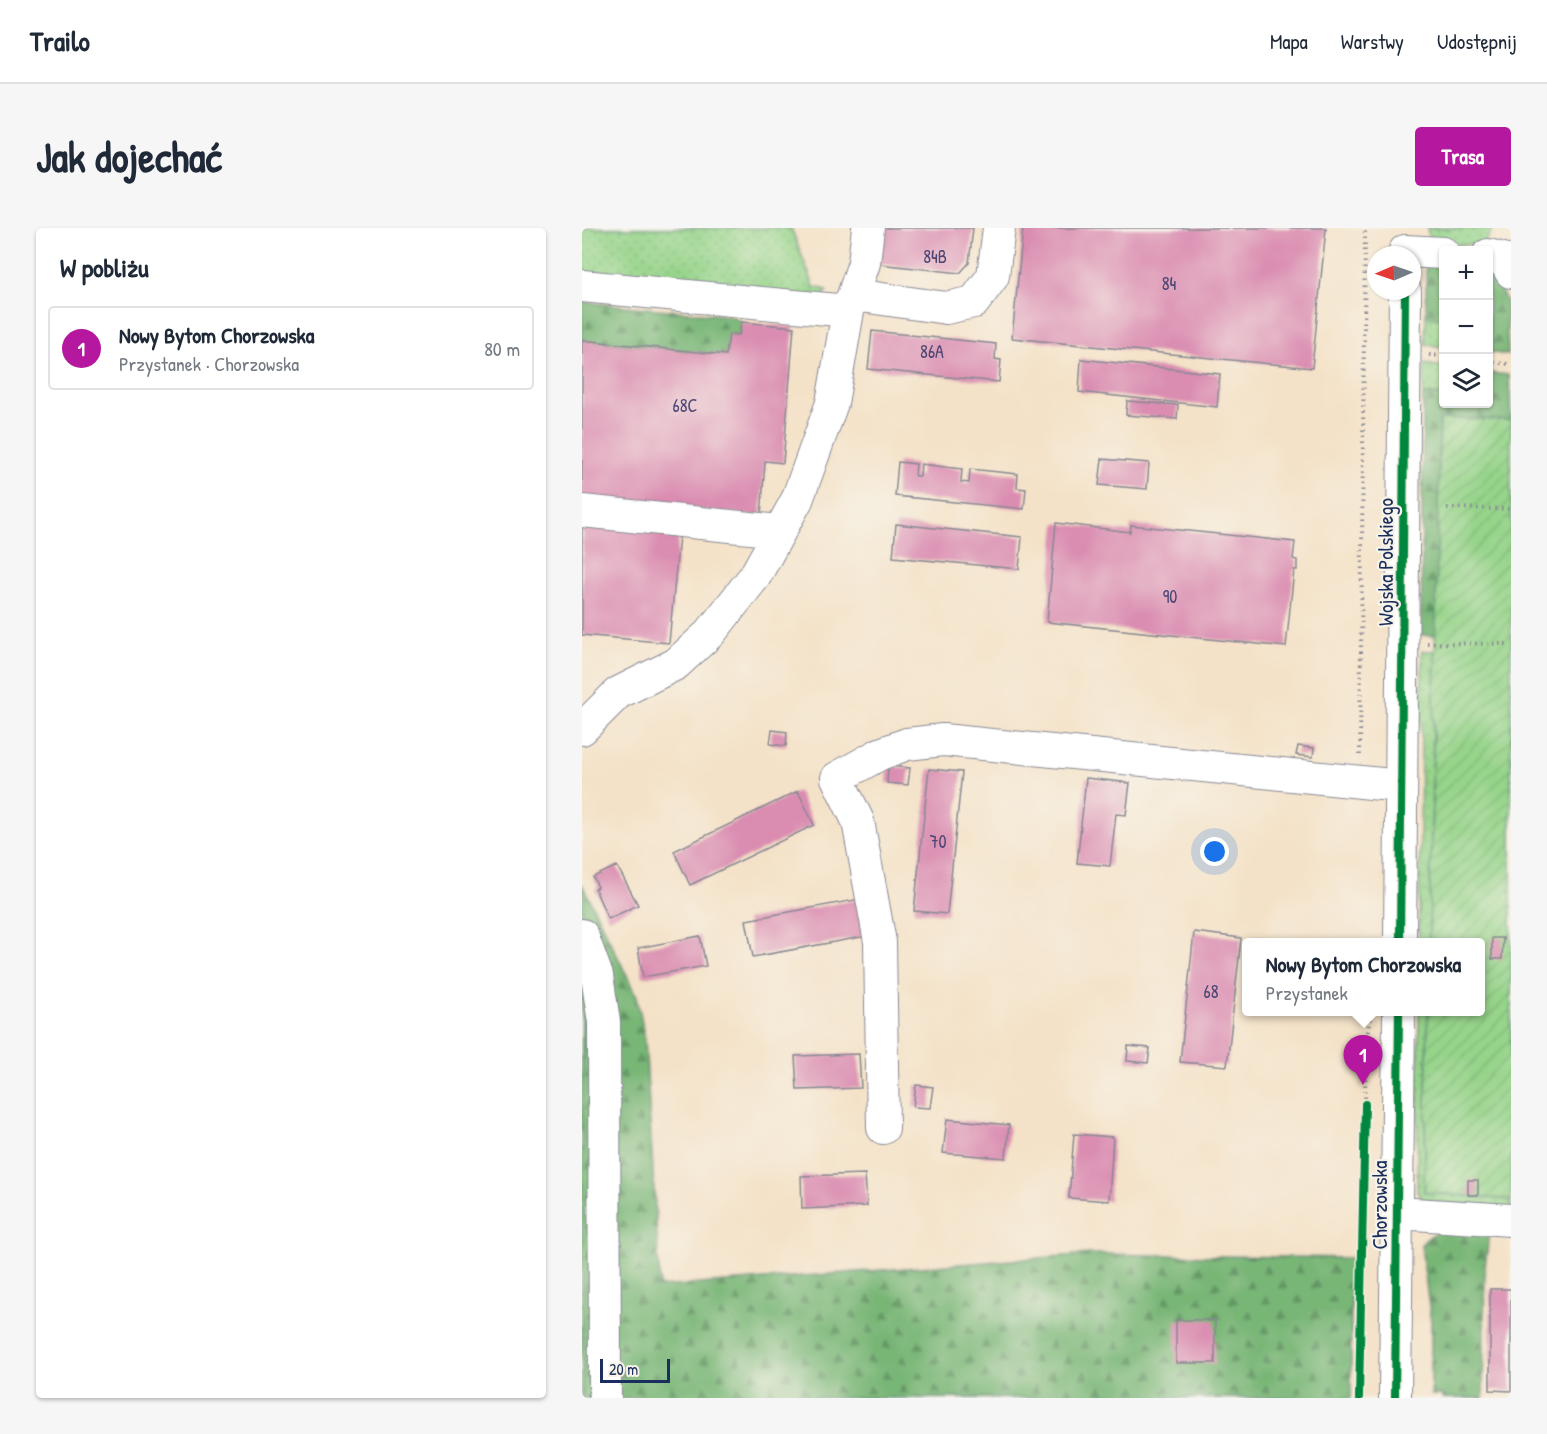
<!DOCTYPE html>
<html lang="pl">
<head>
<meta charset="utf-8">
<style>
  :root { --surface:#fff; --page:#f6f6f7; --text:#1f2937; --muted:#747a83; --line:#e0e1e3; --accent:#b5179e }
  body { margin:0; font-family:"Patrick Hand",sans-serif; background:var(--page); color:var(--text) }
  .controls { position:absolute; right:18px; top:18px; display:grid; overflow:hidden; border-radius:6px; box-shadow:0 2px 4px #0004 }
  .controls button { width:54px; height:54px; display:grid; place-items:center; padding:0; border:0; border-bottom:2px solid var(--line); background:var(--surface); color:var(--text); font:30px sans-serif }
  .compass { position:absolute; left:785px; top:18px; width:54px; height:54px; border-radius:50%; background:var(--surface); box-shadow:0 2px 4px #0004; rotate:268deg }
  .scale { position:absolute; left:18px; bottom:15px; width:70px; box-sizing:border-box; padding-left:6px; border:3px solid #1b2f5e; border-top:0; font-size:16px; line-height:21px; white-space:nowrap; color:#1b2f5e; -webkit-text-stroke:4px #f7f3e8; paint-order:stroke }
  .you { position:absolute; left:633px; top:624px; width:21px; height:21px; margin:-15px; border:4px solid #fff; border-radius:50%; background:#1a73e8; box-shadow:0 0 0 9px #1a73e833 }
  .badge { display:grid; place-items:center; width:39px; height:39px; border-radius:50%; background:var(--accent); color:#fff; font-size:20px; font-weight:700 }
  .pin { position:absolute; translate:-50% -50px; filter:drop-shadow(0 2px 3px #0008) }
  .pin::after { content:''; position:absolute; top:32px; width:21px; height:18px; background:inherit; clip-path:polygon(0 0,100% 0,50% 100%) }
  .popup { position:absolute; left:660px; top:710px; width:243px; height:78px; box-sizing:border-box; display:grid; place-content:center; border-radius:6px; background:var(--surface); filter:drop-shadow(0 2px 4px #0005); font-size:20px; white-space:nowrap; color:var(--muted) }
  .popup b { font-size:22px; color:var(--text) }
  .popup::after { content:''; position:absolute; left:50%; top:100%; margin-left:-12px; border:12px solid transparent; border-top-color:var(--surface) }
  .list { margin:0; padding:0; list-style:none }
  h2 { display:flex; justify-content:space-between; align-items:center; height:78px; margin:0; padding:0 24px; font-size:26px }
  h2 small { font-size:20px; font-weight:400; color:var(--muted) }
  .list li { display:grid; grid-template-columns:39px 1fr auto; gap:18px; align-items:center; box-sizing:border-box; height:84px; margin:0 12px 12px; padding:0 12px; border:2px solid var(--line); border-radius:6px }
  .list b { display:block; font-size:22px; white-space:nowrap }
  .list p { margin:0; font-size:20px; white-space:nowrap; color:var(--muted) }
  .list em { font-size:20px; font-style:normal; color:var(--muted) }
  .icon { flex:none; width:33px; height:33px; fill:none; stroke:currentColor; stroke-width:2; stroke-linecap:round; stroke-linejoin:round }
  .map { position:relative; flex:none; width:929px; height:1170px; overflow:hidden; border-radius:6px }
  header { display:flex; align-items:center; gap:36px; box-sizing:border-box; height:84px; padding:0 30px; background:var(--surface); border-bottom:2px solid var(--line) }
  header strong { font-size:28px }
  nav { display:flex; gap:33px; margin-inline-start:auto; font-size:21px }
  .intro { display:flex; align-items:center; justify-content:space-between; box-sizing:border-box; height:144px; padding:0 36px }
  h1 { margin:0; font-size:42px }
  .button { padding:15px 27px; border-radius:6px; background:var(--accent); color:#fff; font-size:21px; font-weight:700 }
  main { display:flex; gap:36px; padding:0 36px }
  aside { flex:1; background:var(--surface); border-radius:6px; box-shadow:0 2px 4px #0004 }
  .map>svg:first-child { display:block }
  .grass { fill:url(#grass-dots); stroke:#588274; stroke-width:1.5 }
  .forest { fill:url(#forest-firs); stroke:#4a726a; stroke-width:1.5 }
  .garden { fill:url(#garden-furrows); stroke:#588274; stroke-width:1.5 }
  .building { fill:#da8db1 }
  .lines { fill:none; stroke-linecap:round; stroke-linejoin:round }
  .minor-casing { stroke:#888893; stroke-width:34 }
  .path { stroke:#888893; stroke-width:4; stroke-dasharray:1.5 4.5; stroke-linecap:butt }
  .minor { stroke:#fff; stroke-width:32 }
  .cycleway-casing { stroke:#f7f3e8; stroke-width:11 }
  .cycleway { stroke:#00873e; stroke-width:8 }
  .labels { text-anchor:middle; dominant-baseline:central; stroke-width:4.5; stroke-linejoin:round; paint-order:stroke }
  .number-label { font-size:18px; fill:#4b4673 }
  .street-label { font-size:21px; fill:#1b2f5e; stroke:#f7f3e8 }
</style>
</head>
<body>
<header>
<strong>Trailo</strong>
<nav><a>Mapa</a><a>Warstwy</a><a>Udostępnij</a></nav>
</header>
<div class="intro"><h1>Jak dojechać</h1><a class="button">Trasa</a></div>
<main>
<aside>
<h2>W pobliżu<small></small></h2>
<ul class="list">
<li><span class="badge">1</span><div><b>Nowy Bytom Chorzowska</b><p>Przystanek · Chorzowska</p></div><em>80 m</em></li>
</ul>
</aside>
<div class="map">
<svg width="929" height="1170" viewBox="0 0 929 1170">
  <defs>
    <pattern id="grass-dots" width="8" height="8" patternUnits="userSpaceOnUse" patternTransform="scale(1.5)"><rect width="8" height="8" fill="#96d48a"/><path d="M2 2h.1M6 6h.1" fill="none" stroke="#81b67a" stroke-width="1.8" stroke-linecap="round"/></pattern>
    <pattern id="forest-firs" width="22" height="20" patternUnits="userSpaceOnUse" patternTransform="scale(1.5)"><rect width="22" height="20" fill="#78b676"/><path d="M5 1l3.5 6h-7zM16 11l3.5 6h-7z" fill="#629464"/></pattern>
    <pattern id="garden-furrows" width="10" height="10" patternUnits="userSpaceOnUse" patternTransform="scale(1.5)"><rect width="10" height="10" fill="#96d48a"/><path d="M-1 1l2-2M0 10L10 0M9 11l2-2" fill="none" stroke="#81b67a"/></pattern>
  </defs>
  <rect width="100%" height="100%" fill="#f7f3e8"/>
  <filter id="ink" filterUnits="userSpaceOnUse"><feTurbulence type="fractalNoise" baseFrequency=".0167" numOctaves="2"/><feDisplacementMap in="SourceGraphic" scale="12" xChannelSelector="R" yChannelSelector="G"/><feConvolveMatrix kernelMatrix="1 2 1 2 8 2 1 2 1" color-interpolation-filters="sRGB"/></filter>
  <filter id="wash" filterUnits="userSpaceOnUse"><feTurbulence type="fractalNoise" baseFrequency=".008" numOctaves="4" result="noise"/><feDisplacementMap in="SourceGraphic" scale="24" xChannelSelector="R" yChannelSelector="G"/><feGaussianBlur stdDeviation="1.35" result="paint"/><feColorMatrix in="noise" values="0 0 0 0 0 0 0 0 0 0 0 0 0 0 0 0 0 1.4 0 .05"/><feComposite in="paint" operator="in"/></filter>
  <g filter="url(#wash)">
    <rect width="100%" height="100%" fill="#f4e2c8"/>
    <path class="grass" d="M0,0H209L232,59L245,62L240,73L0,51Z
      M845,0H911L903,14L897,16L859,17L848,14Z
      M844,88L861,91V119L843,116Z
      M843,136L861,139V166L841,167Z
      M840,423H853L847,714H837Z
      M837,784H846L842,964L929,972V984L847,973L840,970L835,963Z"/>
    <path class="forest" d="M861,32V91L844,88V38Z
      M906,43L924,72L926,127L907,124Z
      M0,74L150,88L159,94L157,107L147,106L144,127L0,112Z
      M907,145L927,147L929,192H858L854,408L839,407L841,167L861,166V176H906Z
      M0,656L55,768L63,811L78,1059L508,1026L769,1030V1170H0Z
      M908,1001L903,1038L901,1170H860V1167H849V1094L839,1017C854,996 886,1001 908,1001Z"/>
    <path class="garden" d="M858,191L929,192V972L842,964L846,784H898V714H847Z"/>
    <g id="blocks">
      <path class="building" d="M291,0H391L387,35L378,45L288,35Z
        M441,0H744L730,140L430,110Z
        M159,94L212,99L201,235L183,233L179,289L0,268V112L144,127L147,106L157,107Z
        M290,103L414,116L413,131L419,132L417,154L286,141Z
        M499,131L638,146L635,179L497,164Z
        M545,173L596,177L595,191L544,187Z
        M520,231L567,235L565,261L517,257Z
        M316,234L334,236L333,248H338L339,236L380,241L379,254L387,255L388,241L436,246L435,260L444,261L442,281L313,268Z
        M474,295L548,304L549,297L713,314L711,331L715,332V342H712L704,419L465,394Z
        M314,296L440,309L437,341L311,329Z
        M0,297L97,308L87,415L0,407Z
        M190,502L205,504L204,518L188,516Z
        M716,518L732,520L731,529L714,527Z
        M306,538L328,540L326,557L305,555Z
        M347,541L380,544L365,686L332,683Z
        M504,550L548,555L544,587L534,586L528,638L495,635Z
        M216,563L232,597L108,657L92,623Z
        M35,638L56,677L26,691L13,661L16,659L11,649Z
        M278,671L285,708L171,729L164,692Z
        M612,704L659,710L645,838L598,834Z
        M118,708L124,738L61,749L56,720Z
        M910,710H921L920,731H910Z
        M546,818L568,820L566,835L545,833Z
        M277,826L279,860L215,862L213,828Z
        M334,857L351,859L348,880L331,879Z
        M365,891L427,897L424,930L361,925Z
        M492,906L531,909L527,973L487,970Z
        M283,946L285,978L220,981L219,948Z
        M886,952H896V967H886Z
        M908,1061H929V1163L908,1162Z
        M594,1092H633V1135H594Z"/>
    </g>
  </g>
  <g filter="url(#ink)">
    <use href="#blocks" fill-opacity="0" stroke="#888893" stroke-width="1.5"/>
    <g class="lines">
      <g class="minor-casing">
        <path id="minor" d="M823,23L861,25
          M906,27L921,31L929,44
          M0,58L266,83
          M272,67L364,80L392,74L411,48L417,0
          M0,283L198,303
          M0,501L36,465L94,436L128,405L173,348L215,272L250,175L266,83L282,35L286,0
          M0,707L15,748L22,794L23,1170
          M818,714L823,63
          M301,900L298,714L276,593L255,550L298,526L325,516L361,512L819,558
          M815,985L929,992
          M813,1170L817,784"/>
      </g>
      <path class="path" d="M847,127L861,128
        M906,134L926,136
        M865,280L929,281
        M845,415L929,416
        M778,527L783,0
        M783,876L784,813L788,790"/>
      <use href="#minor" class="minor"/>
      <g class="cycleway-casing">
        <path id="cycleway" d="M818,714L823,63
          M777,1170L783,876
          M813,1170L817,784"/>
      </g>
      <use href="#cycleway" class="cycleway"/>
    </g>
  </g>
  <g class="labels">
    <g class="number-label">
      <text x="353" y="28">84B</text>
      <text x="587" y="55">84</text>
      <text x="350" y="123">86A</text>
      <text x="103" y="177">68C</text>
      <text x="588" y="368">90</text>
      <text x="356" y="613">70</text>
      <text x="629" y="763">68</text>
    </g>
    <g class="street-label">
      <text transform="translate(803 334) rotate(-90)">Wojska Polskiego</text>
      <text transform="translate(797 977) rotate(-90)">Chorzowska</text>
    </g>
  </g>
</svg>
<div class="controls">
<button>+</button>
<button>−</button>
<button><svg class="icon" aria-label="layers" viewBox="0 0 24 24"><path d="M12 4l9 5-9 5-9-5zM3 14l9 5 9-5"/></svg></button>
</div>
<svg class="compass" viewBox="-18 -18 36 36"><path d="M0-13l5 13h-10z" fill="#e53935"/><path d="M0 13l5-13h-10z" fill="#747a83"/></svg>
<div class="scale">20 m</div>
<div class="you"></div>
<div class="pin badge" style="left:781px;top:857px">1</div>
<div class="popup"><b>Nowy Bytom Chorzowska</b>Przystanek</div>
</div>
</main>
</body>
</html>
